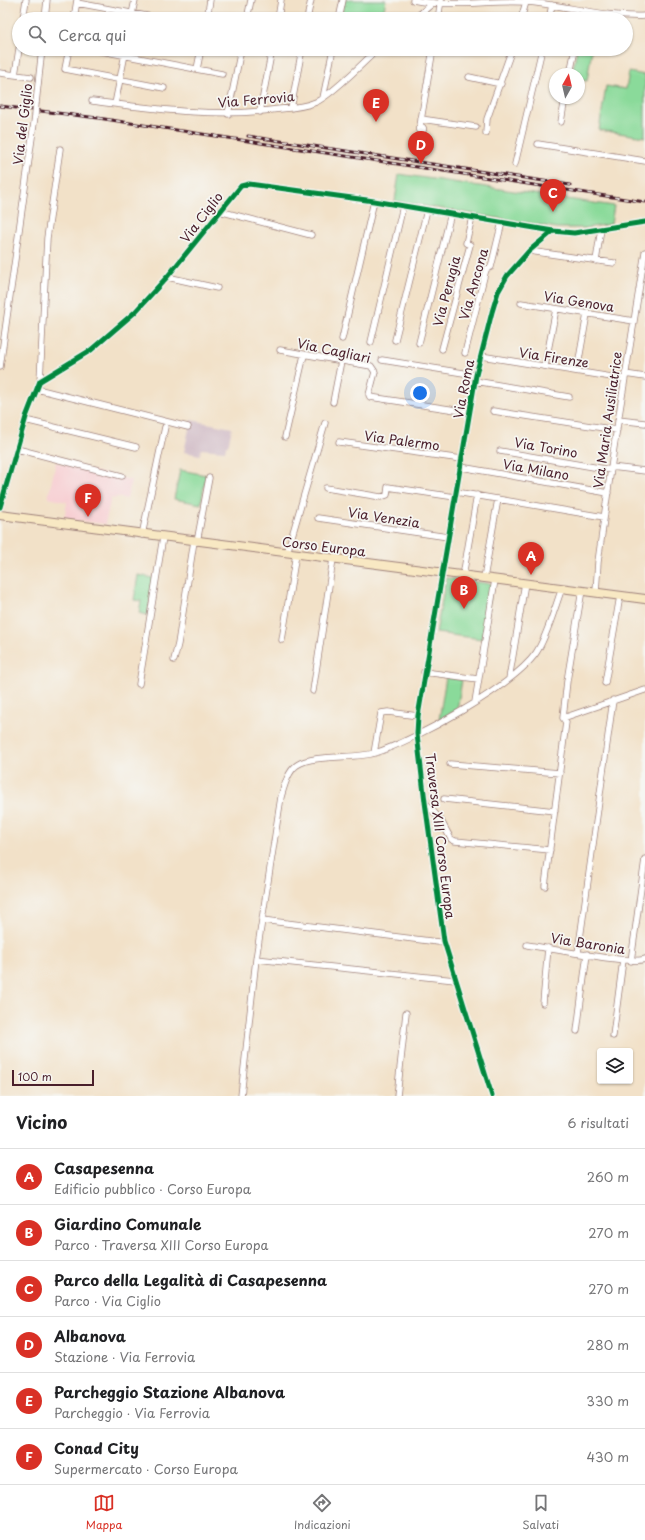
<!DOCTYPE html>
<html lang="it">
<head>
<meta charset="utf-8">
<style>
  :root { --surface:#fff; --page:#f6f6f6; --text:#202124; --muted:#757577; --line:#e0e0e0; --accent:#d93025 }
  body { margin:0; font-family:"Playpen Sans",sans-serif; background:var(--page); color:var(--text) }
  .controls { position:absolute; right:12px; bottom:12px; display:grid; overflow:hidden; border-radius:4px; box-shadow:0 1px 3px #0004 }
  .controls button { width:36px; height:36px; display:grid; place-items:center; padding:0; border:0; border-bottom:1px solid var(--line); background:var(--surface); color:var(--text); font:20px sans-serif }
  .compass { position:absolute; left:549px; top:68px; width:36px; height:36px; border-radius:50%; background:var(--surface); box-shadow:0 1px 3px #0004; rotate:8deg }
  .scale { position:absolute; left:12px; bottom:10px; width:82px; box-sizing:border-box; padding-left:4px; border:2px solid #4a1f2b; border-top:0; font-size:11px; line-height:14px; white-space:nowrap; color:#4a1f2b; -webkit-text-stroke:3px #f6f6f2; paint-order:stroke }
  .you { position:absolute; left:420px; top:393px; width:14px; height:14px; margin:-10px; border:3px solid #fff; border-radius:50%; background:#1a73e8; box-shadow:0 0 0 6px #1a73e833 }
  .badge { display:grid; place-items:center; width:26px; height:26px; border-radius:50%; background:var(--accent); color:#fff; font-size:13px; font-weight:700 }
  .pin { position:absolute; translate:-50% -33px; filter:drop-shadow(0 1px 2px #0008) }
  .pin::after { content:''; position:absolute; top:21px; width:14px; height:12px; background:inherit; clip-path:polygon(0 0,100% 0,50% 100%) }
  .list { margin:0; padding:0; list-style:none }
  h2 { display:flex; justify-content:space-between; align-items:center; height:52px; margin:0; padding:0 16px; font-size:17px }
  h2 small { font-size:13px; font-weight:400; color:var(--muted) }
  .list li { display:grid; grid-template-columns:26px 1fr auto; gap:12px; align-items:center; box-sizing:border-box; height:56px; padding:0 16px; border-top:1px solid var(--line) }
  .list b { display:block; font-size:15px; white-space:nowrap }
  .list p { margin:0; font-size:13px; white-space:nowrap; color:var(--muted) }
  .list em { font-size:13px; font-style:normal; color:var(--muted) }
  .icon { flex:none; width:22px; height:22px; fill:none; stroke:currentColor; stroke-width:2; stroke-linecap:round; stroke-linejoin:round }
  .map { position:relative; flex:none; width:645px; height:1096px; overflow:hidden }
  .search { position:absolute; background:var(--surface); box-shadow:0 1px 3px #0004; left:12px; right:12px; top:12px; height:44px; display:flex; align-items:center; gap:10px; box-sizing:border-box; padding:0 14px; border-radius:22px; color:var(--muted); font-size:15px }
  .sheet { height:388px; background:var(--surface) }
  nav { display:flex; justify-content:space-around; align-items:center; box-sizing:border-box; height:56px; border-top:1px solid var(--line); background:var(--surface); font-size:11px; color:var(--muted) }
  nav a { display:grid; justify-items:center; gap:2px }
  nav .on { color:var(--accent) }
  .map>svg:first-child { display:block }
  .built { fill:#f7cfd3 }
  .industrial { fill:#d2bdc7 }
  .green { fill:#8ada9a; stroke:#6a7c62 }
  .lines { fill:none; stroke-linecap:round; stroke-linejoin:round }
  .street-casing { stroke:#9e807a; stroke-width:7 }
  .secondary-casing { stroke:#9e807a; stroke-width:10 }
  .street { stroke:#fff; stroke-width:5.5 }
  .secondary { stroke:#f8e8c3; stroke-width:8 }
  .rail-casing { stroke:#4a1f2b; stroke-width:3 }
  .rail { stroke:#f6f6f2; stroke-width:1.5; stroke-dasharray:4.5; stroke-linecap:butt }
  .street-bridge-casing { stroke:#9e807a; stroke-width:7; stroke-linecap:butt }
  .street-bridge { stroke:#fff; stroke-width:5.5 }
  .cycleway-casing { stroke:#f6f6f2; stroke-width:8 }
  .cycleway { stroke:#00873e; stroke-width:5 }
  .labels { text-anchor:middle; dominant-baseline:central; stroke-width:3.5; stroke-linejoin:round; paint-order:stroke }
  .street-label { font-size:13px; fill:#4a1f2b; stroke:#f6f6f2 }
</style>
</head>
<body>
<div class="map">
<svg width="645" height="1096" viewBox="0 0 645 1096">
  <rect width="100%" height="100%" fill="#f6f6f2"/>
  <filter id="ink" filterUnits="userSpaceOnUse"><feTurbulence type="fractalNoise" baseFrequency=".025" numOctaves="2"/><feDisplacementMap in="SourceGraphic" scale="8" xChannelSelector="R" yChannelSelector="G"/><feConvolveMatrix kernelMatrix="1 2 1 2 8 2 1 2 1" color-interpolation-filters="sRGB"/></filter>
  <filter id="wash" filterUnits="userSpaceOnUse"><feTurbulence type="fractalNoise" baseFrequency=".012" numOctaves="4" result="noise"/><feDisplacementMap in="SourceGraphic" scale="16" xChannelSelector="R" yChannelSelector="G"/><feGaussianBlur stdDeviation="0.9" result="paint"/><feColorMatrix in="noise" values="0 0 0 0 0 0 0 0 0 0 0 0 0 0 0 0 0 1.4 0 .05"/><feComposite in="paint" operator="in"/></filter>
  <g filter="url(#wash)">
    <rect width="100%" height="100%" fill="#f2e1c8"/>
    <path class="built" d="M56,462L131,480L127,499L116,497L115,499L111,498L105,524L64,519L67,502L48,498Z"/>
    <path class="industrial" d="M191,420L232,428L228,446H226L225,451L201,449L200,455L184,452Z"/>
    <path class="green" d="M344,0H386L382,19H341Z
      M577,49H592L587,81L579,80V74H572Z
      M629,72L645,75V137L599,130L606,86L626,89Z
      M399,174L614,206L611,224L585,228H557L395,201Z
      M180,470L206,475L201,504L174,499Z
      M138,575L153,578L148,615L139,613L141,601L134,600Z
      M446,578L492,584L482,639L436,633Z
      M446,677L462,680L457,710L439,720Z"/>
  </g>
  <g filter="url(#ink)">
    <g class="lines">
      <g class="street-casing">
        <path id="street" d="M413,0C450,8 488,0 526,2C566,5 605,18 645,16
          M77,3L163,19
          M23,19L26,0
          M45,19L47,0
          M74,19L77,0
          M131,19L135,0
          M207,19L210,0
          M247,19L251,0
          M278,19L281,0
          M307,19L311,0
          M339,19L343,0
          M414,19L432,4
          M438,19L441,0
          M521,19L526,2
          M549,19L552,5
          M581,19L582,10
          M69,49L65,69L164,88
          M91,49L222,74
          M197,69L201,49
          M0,73L31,77
          M570,74L575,49
          M15,75L19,49
          M469,77L501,84
          M323,98L333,49
          M92,101C155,109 217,118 280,109C292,108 305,107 316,102C332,95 364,62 378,49
          M36,103L42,49
          M115,104L126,49
          M291,108L302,49
          M260,112L272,49
          M228,114L241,49
          M421,119L476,127
          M561,122L565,98
          M420,126L433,49
          M418.5 129a2.5 2.5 0 1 1 5 0a2.5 2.5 0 1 1-5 0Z
          M486,133L487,119L512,49
          M538,144L645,161
          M515,164L542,49
          M219,211L311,235
          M529,251L614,263
          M596,261L601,229
          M167,277L217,288
          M521,303L634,321
          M342,339L374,201
          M395,340L427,210
          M371,342L403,206
          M419,343L451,213
          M442,349L470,245L466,243L472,217
          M280,350L371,366L375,372L369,395L370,397L469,412
          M465,353L486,269L491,267L502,222
          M481,356L624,379
          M382,360L476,375
          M545,366L556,309
          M0,367L35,116
          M577,371L587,314
          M625,374L645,377
          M40,381L47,238L60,149
          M475,381L569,397
          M37,389L188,427
          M333,402L341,361
          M493,411L617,430
          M25,420L136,447
          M618,420L645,423
          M285,437L304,355
          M339,442L462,459
          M17,449L122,476
          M500,451L611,470
          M461,467L608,493
          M611,467L645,471
          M326,488L381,497L387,495L388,487L455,497
          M456,492L604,517
          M0,507L26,417L40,381L91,350L135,312L167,277L241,186L249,184L374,201L553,231L574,233L645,222
          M318,518L448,537
          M142,535L165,427
          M197,542L209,478
          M287,553L325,423
          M463,576L477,495
          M484,578L498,499
          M596,592L598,562L614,447L645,252
          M282,640L296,554
          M174,660L178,644L194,541
          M424,672L478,679
          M509,679L525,583
          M605,683L620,596
          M139,684L163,537
          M313,691L333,559
          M475,702L495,580
          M563,718L645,690
          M374,753L381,713L388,712L418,716
          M450,764L560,773
          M444,799L555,811
          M425,802L440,819L451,839L455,841L550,850
          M545,886L566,722L563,718L567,681L582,590
          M262,920L438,942L444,941
          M527,945C548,948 632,965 645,959
          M578,953L613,700
          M256,959L455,980
          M631,961L645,859
          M543,1003L548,948
          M577,1031L587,954
          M613,1036L623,960
          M241,1096L256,959L281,797C284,787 288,771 297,765C313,754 355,759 375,753C414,741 513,686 536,653C547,637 555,607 562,588
          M397,1096L406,1013
          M492,1096L444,941L425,802L417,734L418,716L476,375L492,312L498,292L507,276L529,251L553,231"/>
      </g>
      <g class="secondary-casing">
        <path id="secondary" d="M0,515L645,599"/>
      </g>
      <use href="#street" class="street"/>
      <use href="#secondary" class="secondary"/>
      <g class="rail-casing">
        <path id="rail" d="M0,106L98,118L645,202
          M248,136L570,185"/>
      </g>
      <use href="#rail" class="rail"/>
      <g class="street-bridge-casing">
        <path id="street-bridge" d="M35,116L36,103"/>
      </g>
      <use href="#street-bridge" class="street-bridge"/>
      <g class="cycleway-casing">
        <path id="cycleway" d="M0,507L26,417L40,381L91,350L135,312L167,277L241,186L249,184L374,201L553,231L574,233L645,222
          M492,1096L444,941L425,802L417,734L418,716L476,375L492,312L498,292L507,276L529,251L553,231"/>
      </g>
      <use href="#cycleway" class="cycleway"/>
    </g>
  </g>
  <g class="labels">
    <g class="street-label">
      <text transform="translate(256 99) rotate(-5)">Via Ferrovia</text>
      <text transform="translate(22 124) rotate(-83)">Via del Giglio</text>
      <text transform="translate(201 217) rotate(-52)">Via Ciglio</text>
      <text transform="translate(473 284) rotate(-74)">Via Ancona</text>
      <text transform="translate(446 291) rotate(-75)">Via Perugia</text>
      <text transform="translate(579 301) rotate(9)">Via Genova</text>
      <text transform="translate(334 350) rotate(12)">Via Cagliari</text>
      <text transform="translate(554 357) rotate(9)">Via Firenze</text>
      <text transform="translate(463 389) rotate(-79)">Via Roma</text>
      <text transform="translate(607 420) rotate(-82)">Via Maria Ausiliatrice</text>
      <text transform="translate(402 440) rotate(8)">Via Palermo</text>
      <text transform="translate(546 447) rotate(10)">Via Torino</text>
      <text transform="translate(536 469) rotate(10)">Via Milano</text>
      <text transform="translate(384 517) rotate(9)">Via Venezia</text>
      <text transform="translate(324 546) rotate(7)">Corso Europa</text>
      <text transform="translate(441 836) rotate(83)">Traversa XIII Corso Europa</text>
      <text transform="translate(588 943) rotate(9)">Via Baronia</text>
    </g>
  </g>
</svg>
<div class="controls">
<button><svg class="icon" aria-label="layers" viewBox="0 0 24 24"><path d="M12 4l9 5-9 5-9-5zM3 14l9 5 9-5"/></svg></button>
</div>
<svg class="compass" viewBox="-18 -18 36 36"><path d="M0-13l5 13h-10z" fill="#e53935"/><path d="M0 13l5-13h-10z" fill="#757577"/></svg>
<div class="scale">100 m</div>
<div class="you"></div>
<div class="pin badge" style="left:531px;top:575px">A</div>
<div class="pin badge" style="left:464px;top:609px">B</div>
<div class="pin badge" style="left:553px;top:212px">C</div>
<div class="pin badge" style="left:421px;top:164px">D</div>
<div class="pin badge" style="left:376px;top:122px">E</div>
<div class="pin badge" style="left:88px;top:517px">F</div>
<div class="search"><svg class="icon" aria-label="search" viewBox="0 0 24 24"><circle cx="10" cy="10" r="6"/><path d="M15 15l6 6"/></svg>Cerca qui</div>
</div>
<section class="sheet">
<h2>Vicino<small>6 risultati</small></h2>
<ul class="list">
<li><span class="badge">A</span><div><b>Casapesenna</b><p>Edificio pubblico · Corso Europa</p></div><em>260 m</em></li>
<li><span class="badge">B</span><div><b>Giardino Comunale</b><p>Parco · Traversa XIII Corso Europa</p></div><em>270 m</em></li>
<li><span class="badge">C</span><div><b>Parco della Legalità di Casapesenna</b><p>Parco · Via Ciglio</p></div><em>270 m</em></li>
<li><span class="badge">D</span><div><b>Albanova</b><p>Stazione · Via Ferrovia</p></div><em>280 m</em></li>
<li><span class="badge">E</span><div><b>Parcheggio Stazione Albanova</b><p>Parcheggio · Via Ferrovia</p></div><em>330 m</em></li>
<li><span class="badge">F</span><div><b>Conad City</b><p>Supermercato · Corso Europa</p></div><em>430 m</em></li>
</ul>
</section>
<nav>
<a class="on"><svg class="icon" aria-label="map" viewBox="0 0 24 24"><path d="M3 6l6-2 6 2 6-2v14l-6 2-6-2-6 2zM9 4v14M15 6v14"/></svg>Mappa</a>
<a><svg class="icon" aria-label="directions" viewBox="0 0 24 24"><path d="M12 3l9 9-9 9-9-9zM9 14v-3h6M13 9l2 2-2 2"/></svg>Indicazioni</a>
<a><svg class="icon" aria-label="saved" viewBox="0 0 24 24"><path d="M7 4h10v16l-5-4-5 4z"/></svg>Salvati</a>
</nav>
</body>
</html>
